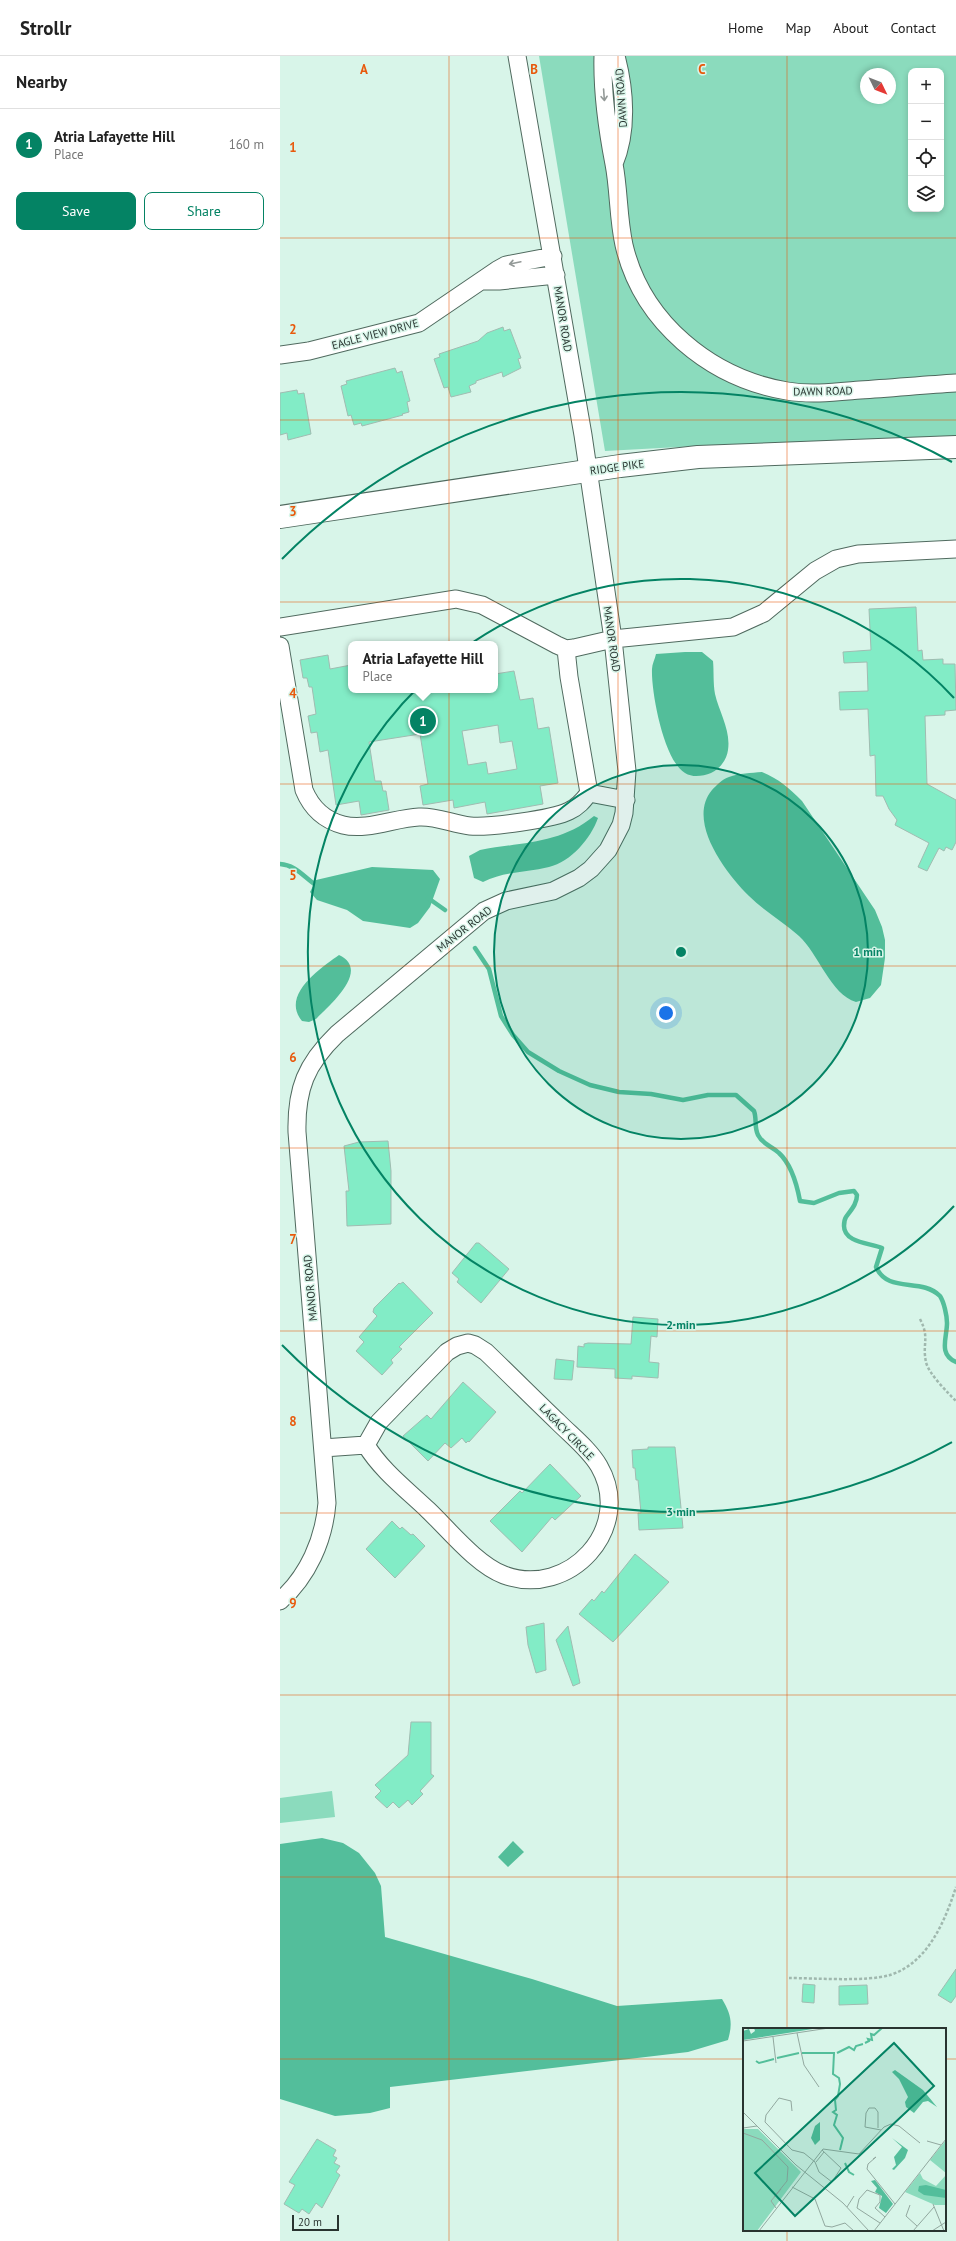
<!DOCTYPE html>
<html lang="en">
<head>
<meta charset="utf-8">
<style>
  :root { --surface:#fff; --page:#f2f2f2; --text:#222; --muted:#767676; --line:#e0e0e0; --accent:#048364 }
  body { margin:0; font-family:"PT Sans",sans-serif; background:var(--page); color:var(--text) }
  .controls { position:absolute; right:12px; top:12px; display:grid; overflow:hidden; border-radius:8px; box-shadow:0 2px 6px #0003 }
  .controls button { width:36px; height:36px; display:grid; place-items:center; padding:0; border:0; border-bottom:1px solid var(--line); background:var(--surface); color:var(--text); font:20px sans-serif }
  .compass { position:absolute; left:580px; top:12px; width:36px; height:36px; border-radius:50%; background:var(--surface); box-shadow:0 2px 6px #0003; rotate:133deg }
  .scale { position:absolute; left:12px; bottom:10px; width:47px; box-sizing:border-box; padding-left:4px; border:2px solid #293430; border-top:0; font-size:11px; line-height:14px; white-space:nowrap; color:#293430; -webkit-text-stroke:3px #d8f5e9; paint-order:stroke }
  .you { position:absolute; left:386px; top:957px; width:14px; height:14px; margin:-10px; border:3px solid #fff; border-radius:50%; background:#1a73e8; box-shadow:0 0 0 6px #1a73e833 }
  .badge { display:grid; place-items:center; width:26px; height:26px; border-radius:50%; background:var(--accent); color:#fff; font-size:13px; font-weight:700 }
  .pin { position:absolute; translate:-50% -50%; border:2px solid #fff; box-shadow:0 1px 4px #0006 }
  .popup { position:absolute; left:68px; top:585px; width:150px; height:52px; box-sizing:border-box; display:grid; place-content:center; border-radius:8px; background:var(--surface); filter:drop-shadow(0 1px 3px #0005); font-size:13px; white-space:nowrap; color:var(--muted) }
  .popup b { font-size:15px; color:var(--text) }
  .popup::after { content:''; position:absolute; left:50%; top:100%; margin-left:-8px; border:8px solid transparent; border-top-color:var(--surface) }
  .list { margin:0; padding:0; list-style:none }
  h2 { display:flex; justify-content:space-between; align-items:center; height:52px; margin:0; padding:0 16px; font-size:17px }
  h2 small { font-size:13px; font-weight:400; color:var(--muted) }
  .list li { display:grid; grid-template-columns:26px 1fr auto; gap:12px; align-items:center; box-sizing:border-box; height:72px; padding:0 16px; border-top:1px solid var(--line) }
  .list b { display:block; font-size:15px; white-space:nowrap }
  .list p { margin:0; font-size:13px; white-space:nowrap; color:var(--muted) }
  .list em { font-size:13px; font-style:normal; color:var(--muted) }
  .actions { display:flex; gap:8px; padding:12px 16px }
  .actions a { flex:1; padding:9px 0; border:1px solid var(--accent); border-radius:8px; text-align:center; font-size:14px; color:var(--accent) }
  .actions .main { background:var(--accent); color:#fff }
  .icon { flex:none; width:22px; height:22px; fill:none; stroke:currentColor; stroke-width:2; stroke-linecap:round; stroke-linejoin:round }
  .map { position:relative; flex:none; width:676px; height:2185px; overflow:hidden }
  header { display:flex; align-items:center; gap:24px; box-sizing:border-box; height:56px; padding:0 20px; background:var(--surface); border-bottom:1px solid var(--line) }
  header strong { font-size:19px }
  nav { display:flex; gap:22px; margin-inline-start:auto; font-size:14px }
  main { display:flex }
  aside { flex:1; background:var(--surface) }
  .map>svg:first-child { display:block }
  .green { fill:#8bdbbd; fill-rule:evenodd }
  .forest { fill:#53be9b }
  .water { fill:#53be9a }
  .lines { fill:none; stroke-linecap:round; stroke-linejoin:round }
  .stream { stroke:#53be9a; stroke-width:4.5 }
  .building { fill:#82ecc6; stroke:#a0bcb1; fill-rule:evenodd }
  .minor-casing { stroke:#506a5f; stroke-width:19 }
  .major-casing { stroke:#506a5f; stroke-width:24 }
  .path { stroke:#a0b8ae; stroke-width:2.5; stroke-dasharray:3 2; stroke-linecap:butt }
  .minor { stroke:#fff; stroke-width:17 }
  .major { stroke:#fff; stroke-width:22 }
  .oneway { stroke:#949a98 }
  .grid { fill:none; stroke:#e8590c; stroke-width:1; stroke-opacity:0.55 }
  .ring { fill:none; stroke:#048364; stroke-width:2 }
  .labels { text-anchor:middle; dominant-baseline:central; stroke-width:3; stroke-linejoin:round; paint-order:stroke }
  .street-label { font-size:11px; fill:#293430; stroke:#d8f5e9 }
  .inset-river { fill:none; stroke:#53be9a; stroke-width:2 }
  .inset-road { fill:none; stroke:#92a89f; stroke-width:1 }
  .view { fill:#048364; fill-opacity:0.15; stroke:#048364; stroke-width:2 }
  .inset-edge { fill:none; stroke:#293430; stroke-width:2 }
  .grid-label { font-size:13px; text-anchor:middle; font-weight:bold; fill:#e8590c; stroke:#d8f5e9; stroke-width:3; stroke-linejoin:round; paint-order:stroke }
  .centre { fill:#048364; stroke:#d8f5e9; stroke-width:2 }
  .ring-label { font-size:12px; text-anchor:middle; font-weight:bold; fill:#048364; stroke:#d8f5e9; stroke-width:3; stroke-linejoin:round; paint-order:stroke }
</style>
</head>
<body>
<header>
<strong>Strollr</strong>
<nav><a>Home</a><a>Map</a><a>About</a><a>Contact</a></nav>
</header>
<main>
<aside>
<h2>Nearby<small></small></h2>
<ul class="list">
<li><span class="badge">1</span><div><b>Atria Lafayette Hill</b><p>Place</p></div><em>160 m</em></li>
</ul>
<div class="actions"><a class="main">Save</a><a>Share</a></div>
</aside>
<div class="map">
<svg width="676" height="2185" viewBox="0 0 676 2185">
  <rect width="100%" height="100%" fill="#d8f5e9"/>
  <path class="green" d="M259,0H676V382L436,389L325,395ZM631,15H661V153H631ZM586,18H610V42H586Z
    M52,1735L55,1761L0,1767V1742Z"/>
  <path class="forest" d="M42,1782L63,1787L79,1797L95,1817L101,1830L105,1881L252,1923L337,1950L442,1943C451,1958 453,1967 448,1984L408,1996L110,2031V2052L90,2057L55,2060L0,2043V1788Z"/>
  <path class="water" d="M405,596H422L433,605C434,615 433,627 435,638C439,656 451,674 448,694C447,703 440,713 431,717C423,720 413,722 405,717C384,705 371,636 372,613C372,608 375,603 376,598Z
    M482,716C499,723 509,732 522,745L595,854L602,871L605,884V902L601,929L590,942L576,946C551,939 538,897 519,880C503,866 484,855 469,840C446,817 406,765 432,734C437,729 442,723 449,721C459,717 471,717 482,716Z
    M314,760L318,762C311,782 291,806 269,811C246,817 224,815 203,826L194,822L189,800L200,794C242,786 280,788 314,760Z
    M92,811L153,814L160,823L150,851L138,867L130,872L83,865L67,854L37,844L30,836L36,824Z
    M59,899C91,914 50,949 36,963L29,966L22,965C0,939 42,911 59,899Z
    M233,1785L244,1796L228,1811L218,1801Z"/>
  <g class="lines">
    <path class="stream" d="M0,808C17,809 25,823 39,831
      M148,842L165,854
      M195,892L209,913L221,960L233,979L248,996L279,1015L310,1029L339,1036L371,1038L403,1044L428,1039H456L474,1055C477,1063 474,1071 478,1079C483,1089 492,1090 499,1097C511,1108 517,1129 520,1145L534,1147L559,1137L574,1135L577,1139C577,1148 571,1154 566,1161C564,1164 564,1166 564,1170C564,1187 591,1187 602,1192L596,1211C608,1238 641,1221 660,1240C664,1246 667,1260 667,1267C667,1282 658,1298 676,1306"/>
  </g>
  <path class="building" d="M223,271L224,275L230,273L241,302L238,303L241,312L223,321L222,316L196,325V327L189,330L191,336L171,341L168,331L164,332L154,303L160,301L159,298L198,285L207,277Z
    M115,312L117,317L122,315L130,345L127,346L129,356L122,358L123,359L82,370L81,367L74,369L71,359L68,360L61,330L67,328L66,325Z
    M17,334L18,338L24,337L31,378L8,384L7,377L0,379V337Z
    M636,551L638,595L642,594L643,604L663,603V608H675L676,654L665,655V659L645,660L647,728L676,744V786L672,794L666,791L664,795L659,792L647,815L638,811L649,787L615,769L617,764L609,753L603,740H596L595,699L590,700L588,653L560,654L559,636L588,635L587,606L564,607L563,596L591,594L589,553Z
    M48,599L50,613L71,609V634H75L76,636L91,634H215V618L234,615L240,644L253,642L258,673L269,671L278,727L260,730L263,748L207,758L205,746L174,752L173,744L143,749L140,730L148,728L140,678L89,686L95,725H101L103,735H106L109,754L81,759L79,745L56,749L48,694L40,696L37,676L31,677L28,660L36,658L32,631H29L27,622H23L20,604ZM218,669L220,687L232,685L237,713L208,718L206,706L188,709L182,675Z
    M108,1085L111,1115V1168L67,1170L66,1135H69L64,1090L79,1086Z
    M196,1187H199L229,1213L201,1247L177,1226L179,1223L172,1217Z
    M123,1226L153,1257L119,1291L122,1293L111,1304L113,1307L102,1319L76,1295L84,1286L79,1281L97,1260L93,1256L94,1252L119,1227L120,1228Z
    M353,1261L378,1263L377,1281L371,1280L369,1306L379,1307L378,1322L352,1320V1323L335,1322V1313L297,1311L298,1290L304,1291V1288L308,1287L351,1288Z
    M276,1303L294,1305L292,1324L274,1323Z
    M183,1326L216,1356L189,1386L188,1385L186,1387L182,1382L171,1392L165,1387L148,1405L123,1380L147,1359L151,1363Z
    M368,1391H395L403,1472L359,1474L358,1457H361L358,1424H356L355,1412H353L352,1394L368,1393Z
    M270,1408L301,1440L275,1464L272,1461L242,1496L210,1465L240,1435L242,1437Z
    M112,1465L120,1473L122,1471L131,1479L133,1478L145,1490L115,1522L86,1493Z
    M355,1498L389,1526L333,1586L299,1558L312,1543L314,1545L322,1535L324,1537Z
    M264,1567L266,1614L256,1617L248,1589L246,1571Z
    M288,1570L300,1627L293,1630L276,1584Z
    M131,1666H151V1718L154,1720L140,1735L143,1738L132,1749L128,1744L119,1752L113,1746L107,1752L95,1741L101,1735L95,1729L128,1699Z
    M676,1913V1940L671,1947L658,1939Z
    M523,1928L535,1929L534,1947L522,1946Z
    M587,1929L588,1948L559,1949V1930Z
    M37,2083L56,2094L53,2100L57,2102L54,2107L60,2110L56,2116L60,2119L42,2152L36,2147L29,2158L22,2153L19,2157L4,2148L15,2129L9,2126Z"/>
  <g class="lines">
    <g class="minor-casing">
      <path id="minor" d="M323,0C322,37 327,72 334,108C339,134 338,162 344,189C362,266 430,322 507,335C531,339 556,336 580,334C612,332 644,329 676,327
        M334,108C348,75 345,34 336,0
        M202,225H219L276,219
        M0,299L29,295L139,267L217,214L226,209L273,200
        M0,571L176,543L202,549L277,589L286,593L294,592L333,583L453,571L484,557L535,515L556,503L578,498L676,493
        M0,590L24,734C31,751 44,764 63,769C87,775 115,762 139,761C157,760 172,768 190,770C207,772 274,763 289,755C298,751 303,745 309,737L346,744
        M286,593L289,621L309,737
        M188,1287L195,1289L206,1296C230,1319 254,1343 278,1366C292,1380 309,1393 319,1410C355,1472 289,1543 224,1519C197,1509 169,1474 148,1454C127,1434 101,1414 86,1389L99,1366L167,1296L177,1290Z
        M43,1392L86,1389
        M0,1545C28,1520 44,1484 47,1447L17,1076C16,1033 26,1008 57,978L204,855L226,845L273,835L299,822L311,813L328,794L341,769L344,757L347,715L333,583L303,379L237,0"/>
    </g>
    <g class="major-casing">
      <path id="major" d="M0,461L340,410L418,401L676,391"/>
    </g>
    <path class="path" d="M640,1263C650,1282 642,1288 646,1306C648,1317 668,1337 676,1345
      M509,1922C535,1922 587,1926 610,1919C648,1907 665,1865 676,1831"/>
    <use href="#minor" class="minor"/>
    <use href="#major" class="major"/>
  </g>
  <defs><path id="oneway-shaft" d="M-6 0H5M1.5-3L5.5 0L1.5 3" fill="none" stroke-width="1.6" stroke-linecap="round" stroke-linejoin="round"/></defs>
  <g class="oneway">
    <use href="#oneway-shaft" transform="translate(324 39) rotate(86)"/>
    <use href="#oneway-shaft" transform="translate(235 207) rotate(168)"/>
  </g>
  <path class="grid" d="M169,0V2185M338,0V2185M507,0V1973M0,182H676M0,364H676M0,546H676M0,728H676M0,910H676M0,1092H676M0,1275H676M0,1457H676M0,1639H676M0,1821H676M0,2003H464M665,2003H676M507,2174V2185"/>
  <circle cx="401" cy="896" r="187" fill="#048364" fill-opacity=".12"/>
  <g class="ring">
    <circle cx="401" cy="896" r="187"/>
    <path d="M674 1150A373 373 0 1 1 674 642"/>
    <path d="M672 1386A560 560 0 0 1 2 1289M2 503A560 560 0 0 1 672 406"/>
  </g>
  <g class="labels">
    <g class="street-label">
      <text transform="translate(341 42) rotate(-94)">DAWN ROAD</text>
      <text transform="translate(283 263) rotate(81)">MANOR ROAD</text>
      <text transform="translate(95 278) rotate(-15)">EAGLE VIEW DRIVE</text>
      <text transform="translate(543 335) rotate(-1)">DAWN ROAD</text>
      <text transform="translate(337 411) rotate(-8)">RIDGE PIKE</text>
      <text transform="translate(332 583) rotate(82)">MANOR ROAD</text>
      <text transform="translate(184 873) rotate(-38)">MANOR ROAD</text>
      <text transform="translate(30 1232) rotate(-95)">MANOR ROAD</text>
      <text transform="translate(287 1376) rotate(46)">LAGACY CIRCLE</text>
    </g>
  </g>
  <g transform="translate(463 1972)">
    <rect width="203" height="203" fill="#d8f5e9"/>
    <path d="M0,101H15L58,144L14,203H0ZM203,112V145L187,132ZM177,145L180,151L193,158L203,147V177H192L162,164Z" fill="#8bdbbd"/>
    <path d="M11,0L22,1L76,0L0,12V3L6,1L8,6L12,3ZM152,42L180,62L194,79L185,73L180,74L171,85L163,79L162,74L165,69L156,51L149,44ZM149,110L165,122L162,130L151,142L149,141L153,137L151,129L159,119ZM132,152L150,176L143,185L136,180L139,168L132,164L134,160L128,153ZM183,157L203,162V170L181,167L175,163L176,158Z" fill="#53be9b"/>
    <path d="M77,94V112L72,117L68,110L72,98Z" fill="#53be9a"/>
    <path class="inset-river" d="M122,15L126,13L125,11L129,12L128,6L131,7L139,0M59,25H91L90,46L96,50L97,56L95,68L92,72L93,82L90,84L94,87L91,97L100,110L97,122M94,25L106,19L111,22L113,18L120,16M34,30L56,25M13,33L16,35L31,31M102,135L106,144L111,147"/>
    <path class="inset-road" d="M54,5L61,37L76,59M30,9L33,35M0,13L86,0M49,83L48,73L36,70L23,87L22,94L49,122L61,125L72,134L76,144L89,154L98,140L79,122M0,84L53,137L100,175L126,203M0,100L14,98M135,100V84L132,80H126L123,85L122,99L138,102M0,105L19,112L45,139L44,153L31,169M184,113L198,117M130,131L133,129L125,136L124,141L152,176M73,134L81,124M49,159L72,171L82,198L89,199L102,195L111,203M190,176L201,203M167,177L163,188L174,198M104,179L111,168M33,180L28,173L38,161M137,195L114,180L116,171L124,162L137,167V174L132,180L142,189M16,203L80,121L116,126L141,99L148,96L156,98L177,115M131,203L203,111M170,203L191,179M189,203L203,194"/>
    <path class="view" d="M151,15L191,58L52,188L12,145Z"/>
    <rect width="203" height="203" class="inset-edge"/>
  </g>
  <g class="grid-label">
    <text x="84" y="18">A</text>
    <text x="254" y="18">B</text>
    <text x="422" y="18">C</text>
    <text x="13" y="96">1</text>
    <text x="13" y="278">2</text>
    <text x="13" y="460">3</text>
    <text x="13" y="642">4</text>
    <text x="13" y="824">5</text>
    <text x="13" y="1006">6</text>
    <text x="13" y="1188">7</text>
    <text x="13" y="1370">8</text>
    <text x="13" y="1552">9</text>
  </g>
  <circle cx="401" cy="896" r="6" class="centre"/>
  <g class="ring-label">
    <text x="588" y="900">1 min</text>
    <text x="401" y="1273">2 min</text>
    <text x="401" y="1460">3 min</text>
  </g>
</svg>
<div class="controls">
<button>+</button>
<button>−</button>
<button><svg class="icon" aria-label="locate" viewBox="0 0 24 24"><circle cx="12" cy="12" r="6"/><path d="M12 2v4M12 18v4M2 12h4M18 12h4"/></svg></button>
<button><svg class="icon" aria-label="layers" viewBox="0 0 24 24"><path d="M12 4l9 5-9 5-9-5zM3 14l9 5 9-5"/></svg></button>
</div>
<svg class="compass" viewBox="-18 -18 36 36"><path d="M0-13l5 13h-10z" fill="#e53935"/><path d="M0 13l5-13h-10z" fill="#767676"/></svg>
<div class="scale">20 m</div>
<div class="you"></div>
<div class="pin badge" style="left:143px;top:665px">1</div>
<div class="popup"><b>Atria Lafayette Hill</b>Place</div>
</div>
</main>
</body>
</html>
